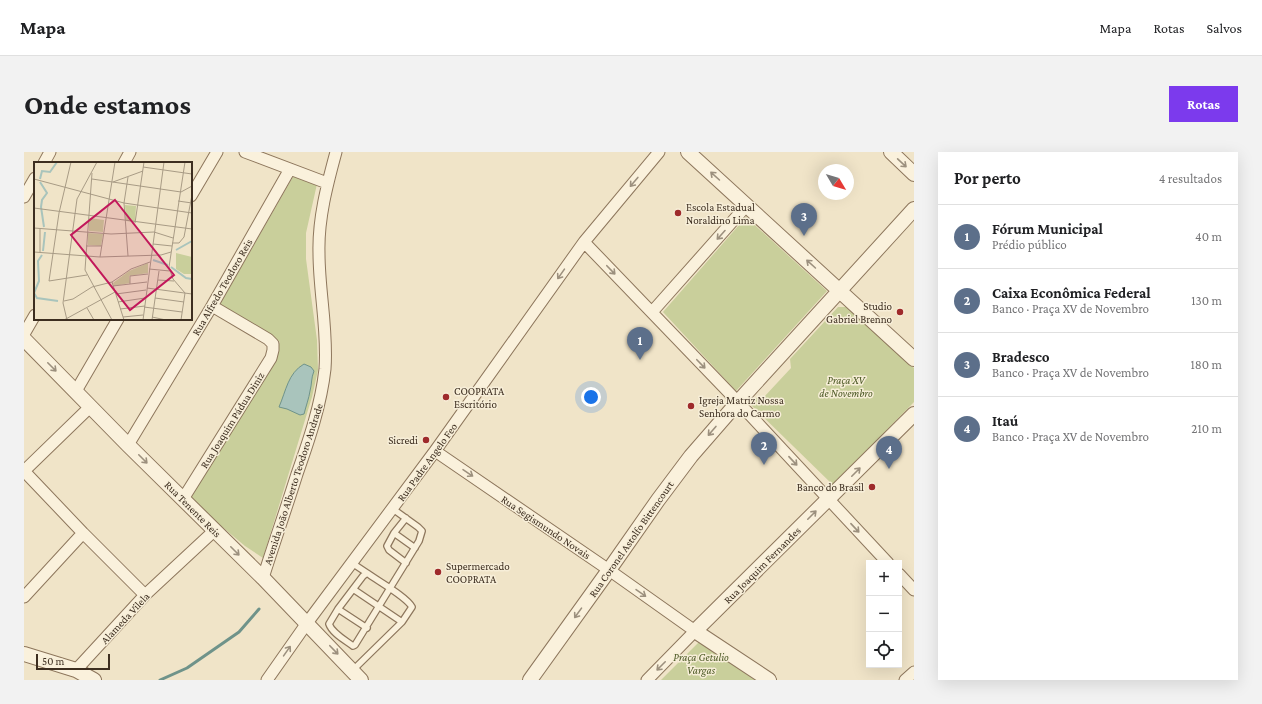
<!DOCTYPE html>
<html lang="pt">
<head>
<meta charset="utf-8">
<style>
  :root { --surface:#fff; --page:#f2f2f2; --text:#202124; --muted:#757577; --line:#e0e0e0; --accent:#7c3aed }
  body { margin:0; font-family:"Crimson Pro",serif; background:var(--page); color:var(--text) }
  .controls { position:absolute; right:12px; bottom:12px; display:grid; overflow:hidden; border-radius:0px; box-shadow:0 4px 16px #0002 }
  .controls button { width:36px; height:36px; display:grid; place-items:center; padding:0; border:0; border-bottom:1px solid var(--line); background:var(--surface); color:var(--text); font:20px sans-serif }
  .compass { position:absolute; left:794px; top:12px; width:36px; height:36px; border-radius:50%; background:var(--surface); box-shadow:0 4px 16px #0002; rotate:128deg }
  .scale { position:absolute; left:12px; bottom:10px; width:74px; box-sizing:border-box; padding-left:4px; border:2px solid #3d2e20; border-top:0; font-size:11px; line-height:14px; white-space:nowrap; color:#3d2e20; -webkit-text-stroke:3px #f7eed8; paint-order:stroke }
  .you { position:absolute; left:567px; top:245px; width:14px; height:14px; margin:-10px; border:3px solid #fff; border-radius:50%; background:#1a73e8; box-shadow:0 0 0 6px #1a73e833 }
  .badge { display:grid; place-items:center; width:26px; height:26px; border-radius:50%; background:var(--accent); color:#fff; font-size:13px; font-weight:700 }
  .pin { position:absolute; translate:-50% -33px; filter:drop-shadow(0 1px 2px #0008) }
  .pin::after { content:''; position:absolute; top:21px; width:14px; height:12px; background:inherit; clip-path:polygon(0 0,100% 0,50% 100%) }
  .list { margin:0; padding:0; list-style:none }
  h2 { display:flex; justify-content:space-between; align-items:center; height:52px; margin:0; padding:0 16px; font-size:17px }
  h2 small { font-size:13px; font-weight:400; color:var(--muted) }
  .list li { display:grid; grid-template-columns:26px 1fr auto; gap:12px; align-items:center; box-sizing:border-box; height:64px; padding:0 16px; border-top:1px solid var(--line) }
  .list b { display:block; font-size:15px; white-space:nowrap }
  .list p { margin:0; font-size:13px; white-space:nowrap; color:var(--muted) }
  .list em { font-size:13px; font-style:normal; color:var(--muted) }
  .icon { flex:none; width:22px; height:22px; fill:none; stroke:currentColor; stroke-width:2; stroke-linecap:round; stroke-linejoin:round }
  .map { position:relative; flex:none; width:890px; height:528px; overflow:hidden; border-radius:0px }
  header { display:flex; align-items:center; gap:24px; box-sizing:border-box; height:56px; padding:0 20px; background:var(--surface); border-bottom:1px solid var(--line) }
  header strong { font-size:19px }
  nav { display:flex; gap:22px; margin-inline-start:auto; font-size:14px }
  .intro { display:flex; align-items:center; justify-content:space-between; box-sizing:border-box; height:96px; padding:0 24px }
  h1 { margin:0; font-size:28px }
  .button { padding:10px 18px; border-radius:0px; background:var(--accent); color:#fff; font-size:14px; font-weight:700 }
  main { display:flex; gap:24px; padding:0 24px }
  aside { flex:1; background:var(--surface); border-radius:0px; box-shadow:0 4px 16px #0002 }
  .map>svg:first-child { display:block }
  .green { fill:#c9cf9b }
  .water { fill:#a9c4bc; stroke:#6f938a }
  .lines { fill:none; stroke-linecap:round; stroke-linejoin:round }
  .stream { stroke:#6f938a; stroke-width:3 }
  .service-casing { stroke:#8d765c; stroke-width:8 }
  .minor-casing { stroke:#8d765c; stroke-width:13 }
  .tertiary-casing { stroke:#8d765c; stroke-width:16 }
  .service { stroke:#faf1dc; stroke-width:5.5 }
  .minor { stroke:#faf1dc; stroke-width:11 }
  .tertiary { stroke:#faf1dc; stroke-width:14 }
  .oneway { stroke:#9c907e }
  .poi-dot { fill:#9e2a2b; stroke:#f7eed8; stroke-width:1.5 }
  .labels { text-anchor:middle; dominant-baseline:central; stroke-width:3; stroke-linejoin:round; paint-order:stroke }
  .poi-label { font-size:11px; fill:#3d2e20; stroke:#f7eed8; text-anchor:start }
  .street-label { font-size:11px; fill:#3d2e20; stroke:#f7eed8 }
  .park-label { font-size:11px; font-style:italic; fill:#4d5a26; stroke:#f7eed8 }
  .inset-river { fill:none; stroke:#a9c4bc; stroke-width:2 }
  .inset-road { fill:none; stroke:#a89b85; stroke-width:1 }
  .view { fill:#c2185b; fill-opacity:0.15; stroke:#c2185b; stroke-width:2 }
  .inset-edge { fill:none; stroke:#3d2e20; stroke-width:2 }
</style>
</head>
<body>
<header>
<strong>Mapa</strong>
<nav><a>Mapa</a><a>Rotas</a><a>Salvos</a></nav>
</header>
<div class="intro"><h1>Onde estamos</h1><a class="button">Rotas</a></div>
<main>
<div class="map">
<svg width="890" height="528" viewBox="0 0 890 528">
  <rect width="100%" height="100%" fill="#f0e4c8"/>
  <path class="green" d="M270,23L293,32L282,81V107L293,188L294,218L288,245L239,406L221,394L166,348L256,190L195,154Z
    M722,65L803,139L712,239L639,160Z
    M814,155H824L890,216V250L809,333L726,252L731,246L740,245L767,216L766,207Z
    M675,490L731,528H637Z"/>
  <path class="water" d="M280,212L287,215L290,219C287,226 288,232 286,239C285,246 282,254 280,262L276,263L263,257L255,255C262,239 264,221 280,212Z"/>
  <g class="lines">
    <path class="stream" d="M136,528L163,516L215,480L235,457"/>
    <g class="service-casing">
      <path id="service" d="M370,381L391,396
        M328,411L343,421
        M382,411L365,398L363,394L370,381L382,366
        M329,437L378,470
        M314,457L343,476
        M329,518L378,470L388,455C383,445 354,429 343,421L339,424L314,457L305,472C308,481 321,488 329,494L331,493L395,389L398,379L394,375L369,357"/>
    </g>
    <g class="minor-casing">
      <path id="minor" d="M221,0L303,31
        M20,11L26,0
        M100,11L106,0
        M167,44L193,0
        M0,45L11,26
        M560,90L714,250L864,411
        M628,160L723,53
        M0,182L11,163
        M52,239L94,167
        M104,293L188,154L266,17
        M411,299L585,418L671,479L623,528
        M0,319L59,381L121,443
        M0,319L66,255
        M159,347L247,206L249,198V192L244,187L188,154
        M875,422L890,438
        M239,426C250,391 262,357 273,322C285,288 297,253 301,217C304,178 295,140 295,101C294,67 303,33 312,0
        M0,445L59,381
        M52,518L121,443L191,378
        M243,528L283,471L411,299L560,90L635,0
        M881,528L890,520"/>
    </g>
    <g class="tertiary-casing">
      <path id="tertiary" d="M664,0L890,207
        M867,0L890,22
        M0,187L104,293L239,426L337,528
        M0,502L52,518L70,528
        M506,528L585,418L634,348L667,304L714,250L890,57
        M745,528L671,479L890,262"/>
    </g>
    <use href="#service" class="service"/>
    <use href="#minor" class="minor"/>
    <use href="#tertiary" class="tertiary"/>
  </g>
  <defs><path id="oneway-shaft" d="M-6 0H5M1.5-3L5.5 0L1.5 3" fill="none" stroke-width="1.6" stroke-linecap="round" stroke-linejoin="round"/></defs>
  <g class="oneway">
    <use href="#oneway-shaft" transform="translate(878 11) rotate(43)"/>
    <use href="#oneway-shaft" transform="translate(691 24) rotate(-138)"/>
    <use href="#oneway-shaft" transform="translate(610 30) rotate(130)"/>
    <use href="#oneway-shaft" transform="translate(697 83) rotate(132)"/>
    <use href="#oneway-shaft" transform="translate(787 112) rotate(-138)"/>
    <use href="#oneway-shaft" transform="translate(587 118) rotate(46)"/>
    <use href="#oneway-shaft" transform="translate(537 122) rotate(125)"/>
    <use href="#oneway-shaft" transform="translate(677 212) rotate(46)"/>
    <use href="#oneway-shaft" transform="translate(28 215) rotate(45)"/>
    <use href="#oneway-shaft" transform="translate(688 279) rotate(131)"/>
    <use href="#oneway-shaft" transform="translate(119 307) rotate(45)"/>
    <use href="#oneway-shaft" transform="translate(769 309) rotate(47)"/>
    <use href="#oneway-shaft" transform="translate(832 320) rotate(-45)"/>
    <use href="#oneway-shaft" transform="translate(444 321) rotate(34)"/>
    <use href="#oneway-shaft" transform="translate(788 363) rotate(-45)"/>
    <use href="#oneway-shaft" transform="translate(831 376) rotate(47)"/>
    <use href="#oneway-shaft" transform="translate(211 399) rotate(45)"/>
    <use href="#oneway-shaft" transform="translate(617 441) rotate(35)"/>
    <use href="#oneway-shaft" transform="translate(554 461) rotate(126)"/>
    <use href="#oneway-shaft" transform="translate(310 498) rotate(46)"/>
    <use href="#oneway-shaft" transform="translate(263 499) rotate(-55)"/>
    <use href="#oneway-shaft" transform="translate(637 514) rotate(135)"/>
  </g>
  <g class="poi-dot">
    <circle cx="654" cy="61" r="4"/>
    <circle cx="876" cy="160" r="4"/>
    <circle cx="422" cy="245" r="4"/>
    <circle cx="667" cy="254" r="4"/>
    <circle cx="402" cy="288" r="4"/>
    <circle cx="848" cy="335" r="4"/>
    <circle cx="414" cy="420" r="4"/>
  </g>
  <g class="labels">
    <g class="poi-label">
      <text x="662" y="55">Escola Estadual<tspan x="662" dy="13">Noraldino Lima</tspan></text>
      <text x="868" y="154" text-anchor="end">Studio<tspan x="868" dy="13">Gabriel Brenno</tspan></text>
      <text x="430" y="239">COOPRATA<tspan x="430" dy="13">Escritório</tspan></text>
      <text x="675" y="248">Igreja Matriz Nossa<tspan x="675" dy="13">Senhora do Carmo</tspan></text>
      <text x="394" y="288" text-anchor="end">Sicredi</text>
      <text x="840" y="335" text-anchor="end">Banco do Brasil</text>
      <text x="422" y="414">Supermercado<tspan x="422" dy="13">COOPRATA</tspan></text>
    </g>
    <g class="street-label">
      <text transform="translate(198 135) rotate(-60)">Rua Alfredo Teodoro Reis</text>
      <text transform="translate(208 268) rotate(-58)">Rua Joaquim Pádua Diniz</text>
      <text transform="translate(403 310) rotate(-54)">Rua Padre Angelo Feo</text>
      <text transform="translate(269 332) rotate(-72)">Avenida João Alberto Teodoro Andrade</text>
      <text transform="translate(169 357) rotate(45)">Rua Tenente Reis</text>
      <text transform="translate(522 375) rotate(34)">Rua Segismundo Novais</text>
      <text transform="translate(607 387) rotate(-55)">Rua Coronel Astolfo Bittencourt</text>
      <text transform="translate(738 413) rotate(-45)">Rua Joaquim Fernandes</text>
      <text transform="translate(101 466) rotate(-47)">Alameda Vilela</text>
    </g>
    <g class="park-label">
      <text x="822" y="228">Praça XV<tspan x="822" dy="13">de Novembro</tspan></text>
      <text x="677" y="505">Praça Getulio<tspan x="677" dy="13">Vargas</tspan></text>
    </g>
  </g>
  <g transform="translate(10 10)">
    <rect width="158" height="158" fill="#f0e4c8"/>
    <path d="M91,43L102,44L101,60L92,59ZM55,56L70,58L69,70L55,69ZM54,71L69,72L67,84L54,83ZM142,91L158,95V112H150L142,107ZM114,101V111L95,114L96,121L80,124L79,121L95,109Z" fill="#c9cf9b"/>
    <path class="inset-river" d="M6,17L8,9L16,10L23,0M6,20L13,31L8,38L7,45L10,65M142,88L158,79M9,89L11,70M8,93L4,99L5,119L0,131L3,136L24,139M119,98L134,103M137,105L152,116L158,117"/>
    <path class="inset-road" d="M37,0L25,51L15,119L53,113M151,0L135,105L139,117L151,131M109,5L158,12M58,11L51,108L78,158M0,17L90,41L158,51M58,17L147,30L158,24M79,20L109,9M144,39L158,41M0,46L158,67M101,61L110,0M0,66L77,72L120,70L139,76M138,81H145L150,75L158,33M119,82L138,84M52,84H68M0,90L66,95L127,93L137,90M6,91V66M94,94L90,41L94,15M66,95L81,0M115,107L136,109M124,118L140,119M78,120L90,158M96,122V114L114,112M79,124L113,120M113,126L158,132M82,132L112,128M121,136L150,140M30,139L39,137L58,125L78,120L97,107L116,100M84,140L111,136M110,145L148,150M53,146L60,158M86,147L111,144M89,155L109,153M118,155L132,158M30,158L81,130M33,158L29,141L43,37L63,0M109,158L130,0M118,158L125,109M147,158L151,131"/>
    <path class="view" d="M81,38L140,113L96,148L37,73Z"/>
    <rect width="158" height="158" class="inset-edge"/>
  </g>
</svg>
<div class="controls">
<button>+</button>
<button>−</button>
<button><svg class="icon" aria-label="locate" viewBox="0 0 24 24"><circle cx="12" cy="12" r="6"/><path d="M12 2v4M12 18v4M2 12h4M18 12h4"/></svg></button>
</div>
<svg class="compass" viewBox="-18 -18 36 36"><path d="M0-13l5 13h-10z" fill="#e53935"/><path d="M0 13l5-13h-10z" fill="#757577"/></svg>
<div class="scale">50 m</div>
<div class="you"></div>
<div class="pin badge" style="left:616px;top:208px;background:#5c6f8a">1</div>
<div class="pin badge" style="left:740px;top:313px;background:#5c6f8a">2</div>
<div class="pin badge" style="left:780px;top:84px;background:#5c6f8a">3</div>
<div class="pin badge" style="left:865px;top:317px;background:#5c6f8a">4</div>
</div>
<aside>
<h2>Por perto<small>4 resultados</small></h2>
<ul class="list">
<li><span class="badge" style="background:#5c6f8a">1</span><div><b>Fórum Municipal</b><p>Prédio público</p></div><em>40 m</em></li>
<li><span class="badge" style="background:#5c6f8a">2</span><div><b>Caixa Econômica Federal</b><p>Banco · Praça XV de Novembro</p></div><em>130 m</em></li>
<li><span class="badge" style="background:#5c6f8a">3</span><div><b>Bradesco</b><p>Banco · Praça XV de Novembro</p></div><em>180 m</em></li>
<li><span class="badge" style="background:#5c6f8a">4</span><div><b>Itaú</b><p>Banco · Praça XV de Novembro</p></div><em>210 m</em></li>
</ul>
</aside>
</main>
</body>
</html>
